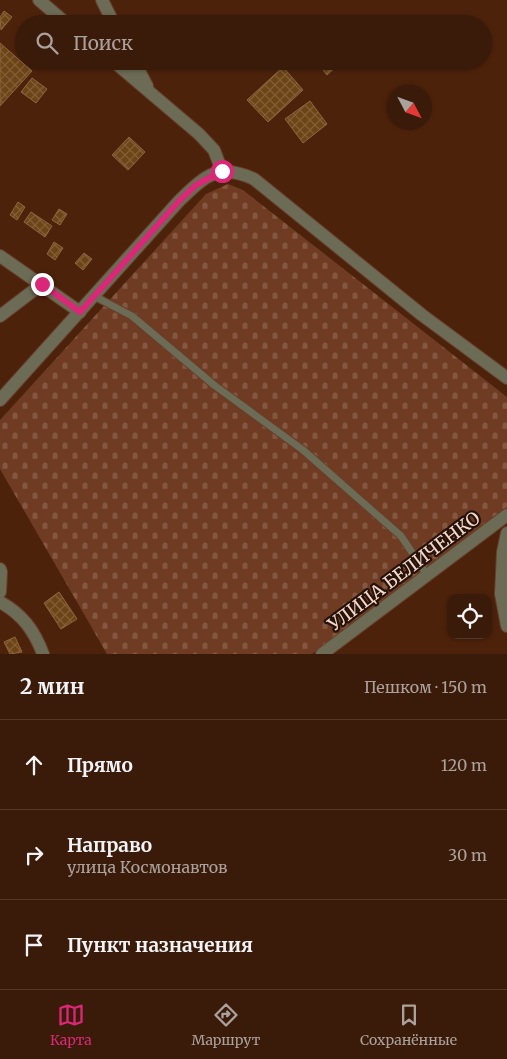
<!DOCTYPE html>
<html lang="ru">
<head>
<meta charset="utf-8">
<style>
  :root { --surface:#3a1a08; --page:#452716; --text:#f1f3f6; --muted:#aba19c; --line:#543829; --accent:#db2777 }
  body { margin:0; font-family:Merriweather,serif; background:var(--page); color:var(--text) }
  .controls { position:absolute; right:15px; bottom:15px; display:grid; overflow:hidden; border-radius:10px; box-shadow:0 1px 4px #0004 }
  .controls button { width:45px; height:45px; display:grid; place-items:center; padding:0; border:0; border-bottom:1px solid var(--line); background:var(--surface); color:var(--text); font:25px sans-serif }
  .compass { position:absolute; left:387px; top:85px; width:45px; height:45px; border-radius:50%; background:var(--surface); box-shadow:0 1px 4px #0004; rotate:131deg }
  .stop { position:absolute; width:15px; height:15px; margin:-11px; border:4px solid #db2777; border-radius:50%; background:#fff }
  .stop.end { background:#db2777; border-color:#fff; box-shadow:0 1px 5px #0008 }
  .list { margin:0; padding:0; list-style:none }
  h2 { display:flex; justify-content:space-between; align-items:center; height:65px; margin:0; padding:0 20px; font-size:21px }
  h2 small { font-size:16px; font-weight:400; color:var(--muted) }
  .list li { display:grid; grid-template-columns:32px 1fr auto; gap:15px; align-items:center; box-sizing:border-box; height:90px; padding:0 20px; border-top:1px solid var(--line) }
  .list b { display:block; font-size:19px; white-space:nowrap }
  .list p { margin:0; font-size:16px; white-space:nowrap; color:var(--muted) }
  .list em { font-size:16px; font-style:normal; color:var(--muted) }
  .icon { flex:none; width:28px; height:28px; fill:none; stroke:currentColor; stroke-width:2; stroke-linecap:round; stroke-linejoin:round }
  .map { position:relative; flex:none; width:507px; height:654px; overflow:hidden }
  .search { position:absolute; background:var(--surface); box-shadow:0 1px 4px #0004; left:15px; right:15px; top:15px; height:55px; display:flex; align-items:center; gap:12px; box-sizing:border-box; padding:0 18px; border-radius:28px; color:var(--muted); font-size:19px }
  .sheet { height:335px; background:var(--surface) }
  nav { display:flex; justify-content:space-around; align-items:center; box-sizing:border-box; height:70px; border-top:1px solid var(--line); background:var(--surface); font-size:14px; color:var(--muted) }
  nav a { display:grid; justify-items:center; gap:2px }
  nav .on { color:var(--accent) }
  .map>svg:first-child { display:block }
  .cemetery { fill:url(#cemetery-stones) }
  .building { fill:url(#building-cross-hatch); stroke:#8c6640 }
  .lines { fill:none; stroke-linecap:round; stroke-linejoin:round }
  .service-casing { stroke:#683f2a; stroke-width:9 }
  .minor-casing { stroke:#683f2a; stroke-width:14 }
  .tertiary-casing { stroke:#683f2a; stroke-width:14 }
  .service { stroke:#6c6b55; stroke-width:7 }
  .minor { stroke:#6c6b55; stroke-width:12 }
  .tertiary { stroke:#6c6b55; stroke-width:12 }
  .route { stroke:#db2777; stroke-width:6 }
  .labels { text-anchor:middle; dominant-baseline:central; stroke-width:4.5; stroke-linejoin:round; paint-order:stroke }
  .street-label { font-size:18px; fill:#f5d8cc; stroke:#251209 }
</style>
</head>
<body>
<div class="map">
<svg width="507" height="654" viewBox="0 0 507 654">
  <defs>
    <pattern id="cemetery-stones" width="16" height="16" patternUnits="userSpaceOnUse" patternTransform="scale(1.25)"><rect width="16" height="16" fill="#6f3b22"/><path d="M2 7V4a2 2 0 0 1 4 0v3zM10 15v-3a2 2 0 0 1 4 0v3z" fill="#845741"/></pattern>
    <pattern id="building-cross-hatch" width="8" height="8" patternUnits="userSpaceOnUse" patternTransform="scale(1.25)"><rect width="8" height="8" fill="#6c4416"/><path d="M0 0l8 8M0 8l8-8" fill="none" stroke="#825e37"/></pattern>
  </defs>
  <rect width="100%" height="100%" fill="#4d220b"/>
  <path class="cemetery" d="M228,184L243,190L507,397V507L312,654H107L0,469V420L206,194Z"/>
  <path class="building" d="M4,11L12,17L1,30L0,17Z
    M193,17L200,24H186Z
    M229,18L235,24H224Z
    M0,43L32,71L0,106Z
    M316,61H342L327,75Z
    M283,67L303,90L268,122L247,100Z
    M32,78L47,89L36,103L21,92Z
    M310,101L327,124L303,143L285,119Z
    M129,137L145,152L128,170L112,155Z
    M18,202L25,207L17,220L10,215Z
    M59,209L67,214L60,225L52,220Z
    M31,212L52,226L45,237L24,222Z
    M54,242L63,248L55,260L47,254Z
    M84,253L92,259L83,270L75,263Z
    M59,592L77,619L61,629L44,603Z
    M15,637L22,652L10,654L4,642Z"/>
  <g class="lines">
    <g class="service-casing">
      <path id="service" d="M94,296L132,316L214,385L303,450L401,536L427,575"/>
    </g>
    <g class="minor-casing">
      <path id="minor" d="M39,0L67,24
        M102,0L114,24
        M113,61L199,134L214,150L222,171
        M134,61L147,86
        M0,256L80,312
        M0,316L42,284
        M507,533L503,552L501,594L507,626
        M0,602C22,614 34,630 43,654
        M322,654L507,515"/>
    </g>
    <g class="tertiary-casing">
      <path id="tertiary" d="M0,400L179,201C205,176 218,162 254,179L422,315L507,378
        M0,569L1,572L0,592"/>
    </g>
    <use href="#service" class="service"/>
    <use href="#minor" class="minor"/>
    <use href="#tertiary" class="tertiary"/>
  </g>
  <g class="lines">
    <path class="route" d="M42,284L80,312L179,201L196,185L222,171"/>
  </g>
  <g class="labels">
    <g class="street-label">
      <text transform="translate(404 571) rotate(-37)">УЛИЦА БЕЛИЧЕНКО</text>
    </g>
  </g>
</svg>
<div class="controls">
<button><svg class="icon" aria-label="locate" viewBox="0 0 24 24"><circle cx="12" cy="12" r="6"/><path d="M12 2v4M12 18v4M2 12h4M18 12h4"/></svg></button>
</div>
<svg class="compass" viewBox="-18 -18 36 36"><path d="M0-13l5 13h-10z" fill="#e53935"/><path d="M0 13l5-13h-10z" fill="#aba19c"/></svg>
<div class="stop" style="left:222px;top:171px"></div>
<div class="stop end" style="left:42px;top:284px"></div>
<div class="search"><svg class="icon" aria-label="search" viewBox="0 0 24 24"><circle cx="10" cy="10" r="6"/><path d="M15 15l6 6"/></svg>Поиск</div>
</div>
<section class="sheet">
<h2>2 мин<small>Пешком · 150 m</small></h2>
<ul class="list">
<li><svg class="icon" aria-label="ahead" viewBox="0 0 24 24"><path d="M12 20V5M6 11l6-6 6 6"/></svg><div><b>Прямо</b></div><em>120 m</em></li>
<li><svg class="icon" aria-label="right" viewBox="0 0 24 24"><path d="M7 20v-9h11M14 6l5 5-5 5"/></svg><div><b>Направо</b><p>улица Космонавтов</p></div><em>30 m</em></li>
<li><svg class="icon" aria-label="arrive" viewBox="0 0 24 24"><path d="M6 21V4h12l-3 4 3 4H6"/></svg><div><b>Пункт назначения</b></div></li>
</ul>
</section>
<nav>
<a class="on"><svg class="icon" aria-label="map" viewBox="0 0 24 24"><path d="M3 6l6-2 6 2 6-2v14l-6 2-6-2-6 2zM9 4v14M15 6v14"/></svg>Карта</a>
<a><svg class="icon" aria-label="directions" viewBox="0 0 24 24"><path d="M12 3l9 9-9 9-9-9zM9 14v-3h6M13 9l2 2-2 2"/></svg>Маршрут</a>
<a><svg class="icon" aria-label="saved" viewBox="0 0 24 24"><path d="M7 4h10v16l-5-4-5 4z"/></svg>Сохранённые</a>
</nav>
</body>
</html>
